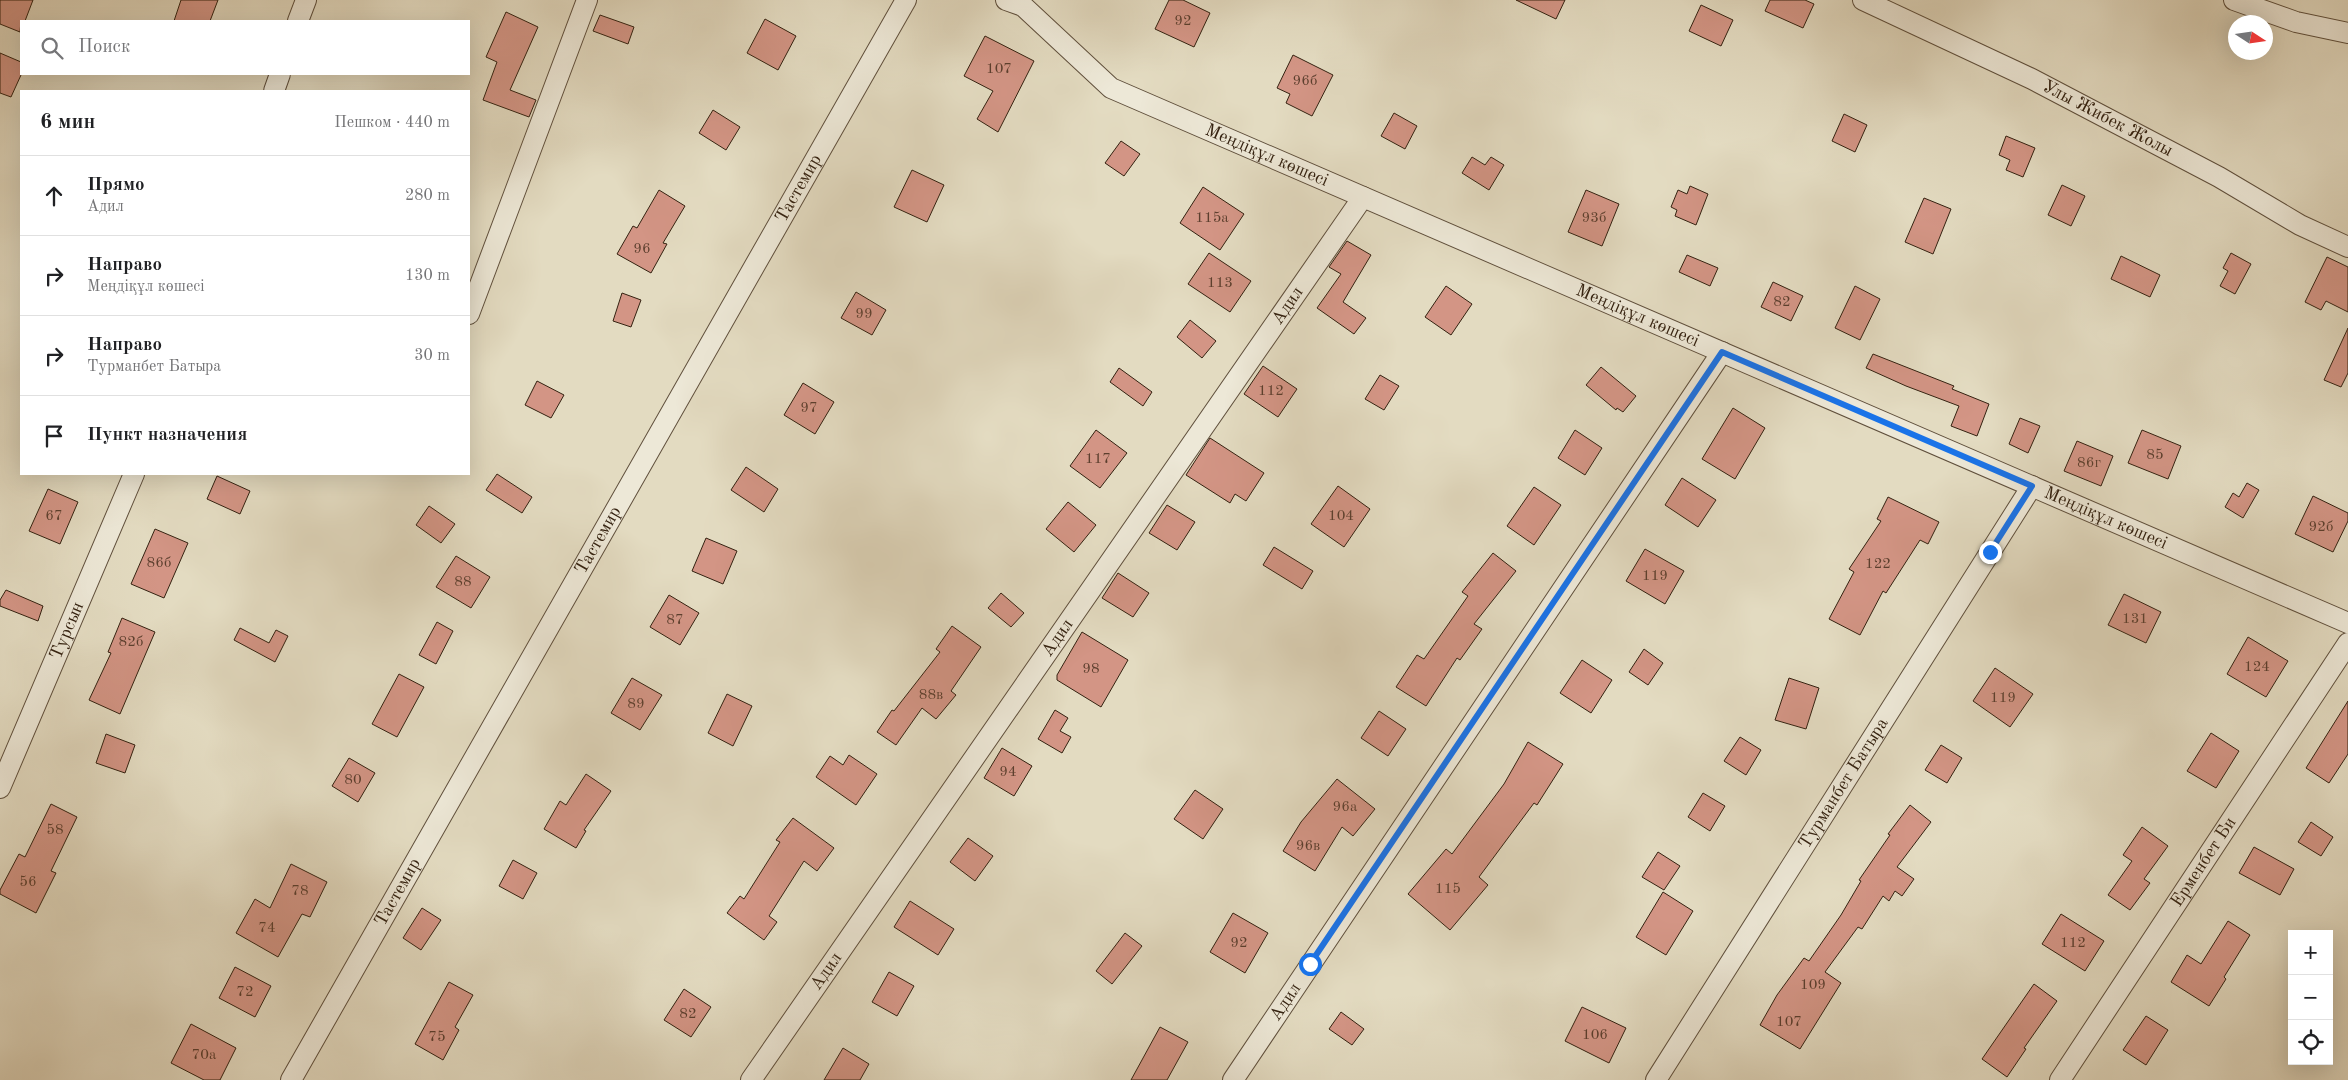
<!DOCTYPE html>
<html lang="ru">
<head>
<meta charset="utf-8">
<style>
  :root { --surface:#fff; --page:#f6f6f6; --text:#202124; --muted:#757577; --line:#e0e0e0 }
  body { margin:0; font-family:"Old Standard TT",serif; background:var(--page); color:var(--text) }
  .controls { position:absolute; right:15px; bottom:15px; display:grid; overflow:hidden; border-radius:0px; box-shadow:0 5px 20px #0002 }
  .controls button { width:45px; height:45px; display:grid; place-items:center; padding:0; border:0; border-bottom:1px solid var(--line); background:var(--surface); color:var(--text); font:25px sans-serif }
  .compass { position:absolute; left:2228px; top:15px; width:45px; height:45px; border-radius:50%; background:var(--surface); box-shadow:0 5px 20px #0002; rotate:102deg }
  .stop { position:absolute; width:15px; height:15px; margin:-11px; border:4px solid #1a73e8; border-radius:50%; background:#fff }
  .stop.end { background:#1a73e8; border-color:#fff; box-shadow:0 1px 5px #0008 }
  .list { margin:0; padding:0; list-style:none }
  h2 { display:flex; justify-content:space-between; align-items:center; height:65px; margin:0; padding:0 20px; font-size:21px }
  h2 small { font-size:16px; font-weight:400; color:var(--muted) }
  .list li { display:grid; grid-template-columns:32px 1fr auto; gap:15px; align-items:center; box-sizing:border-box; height:80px; padding:0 20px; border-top:1px solid var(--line) }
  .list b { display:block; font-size:19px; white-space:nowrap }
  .list p { margin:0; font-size:16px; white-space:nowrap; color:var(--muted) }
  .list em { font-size:16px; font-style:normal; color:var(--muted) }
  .icon { flex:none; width:28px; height:28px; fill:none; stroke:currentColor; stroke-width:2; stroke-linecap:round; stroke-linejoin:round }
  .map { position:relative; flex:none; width:2348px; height:1080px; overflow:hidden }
  .search { position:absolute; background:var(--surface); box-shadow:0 5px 20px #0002; left:20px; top:20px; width:450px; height:55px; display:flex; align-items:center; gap:12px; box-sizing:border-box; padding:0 18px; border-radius:0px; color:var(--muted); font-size:19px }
  .panel { position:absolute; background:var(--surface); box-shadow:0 5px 20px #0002; left:20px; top:90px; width:450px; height:385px; border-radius:0px }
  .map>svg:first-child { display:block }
  .building { fill:#d39585; stroke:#342211 }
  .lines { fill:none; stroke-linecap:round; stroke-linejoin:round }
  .minor-casing { stroke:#60503d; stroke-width:22 }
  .minor { stroke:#ede8d7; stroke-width:20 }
  .route { stroke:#1a73e8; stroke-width:6 }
  .labels { text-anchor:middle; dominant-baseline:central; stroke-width:4; stroke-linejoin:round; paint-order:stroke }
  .number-label { font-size:15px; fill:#5c3f2e }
  .street-label { font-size:18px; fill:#342211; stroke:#ede8d7 }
</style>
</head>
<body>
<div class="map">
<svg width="2348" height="1080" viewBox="0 0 2348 1080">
  <rect width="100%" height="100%" fill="#e3dbc1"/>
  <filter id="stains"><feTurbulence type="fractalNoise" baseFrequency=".004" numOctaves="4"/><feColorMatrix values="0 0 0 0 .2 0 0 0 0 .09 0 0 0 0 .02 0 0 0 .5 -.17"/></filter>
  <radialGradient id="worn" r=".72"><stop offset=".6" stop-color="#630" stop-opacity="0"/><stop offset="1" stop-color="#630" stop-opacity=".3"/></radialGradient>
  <path class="building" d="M0,0H33L25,21H21L20,32L0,24Z
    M181,0H218L210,21H174Z
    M1169,0H1183L1210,13L1194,47L1155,29Z
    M1516,0H1565L1556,19Z
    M1770,0H1805L1814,4L1803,28L1765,11Z
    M1701,5L1733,20L1721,46L1689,31Z
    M506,12L538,27L510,90L536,100L529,117L483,100L497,62L486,57Z
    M600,15L634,27L628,44L593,31Z
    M765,19L796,36L778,70L747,53Z
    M985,36L1034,61L998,132L977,119L993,91L964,76Z
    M0,53L21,62V75L11,97L0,93Z
    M1293,55L1333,75L1312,116L1286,103L1290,94L1277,88Z
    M713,110L740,127L726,150L699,133Z
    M1394,113L1417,126L1405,149L1381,136Z
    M1844,114L1867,125L1855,152L1832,141Z
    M2006,136L2035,148L2023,177L2006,170L2010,160L1999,155Z
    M1121,141L1140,154L1124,176L1105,163Z
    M1472,157L1485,165L1491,157L1504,165L1489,190L1462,173Z
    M912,170L944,185L927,222L894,207Z
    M2062,185L2085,196L2071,226L2048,215Z
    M1690,186L1708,194L1696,225L1675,216L1677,210L1671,207L1678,190L1687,194Z
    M1203,187L1244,214L1220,250L1180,223Z
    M659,190L685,206L663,243L667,244L651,273L617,254L633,226L637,228Z
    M1586,190L1619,204L1602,246L1568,232Z
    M1924,198L1951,209L1933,254L1905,242Z
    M1347,241L1371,255L1343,302L1366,318L1354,334L1317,308L1341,274L1329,267Z
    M1209,253L1251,281L1230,312L1188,284Z
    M2231,253L2251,264L2235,294L2220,286L2228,271L2223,268Z
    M1687,255L1718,268L1710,286L1679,272Z
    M2121,256L2160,275L2150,297L2111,279Z
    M2327,257L2348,267V312L2326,301L2321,310L2305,302Z
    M1773,282L1803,296L1791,321L1761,307Z
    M1446,286L1472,304L1451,335L1425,317Z
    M1855,286L1880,299L1860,340L1835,328Z
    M856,292L886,310L872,335L841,318Z
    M622,293L641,300L631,327L613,321Z
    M1190,320L1216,341L1202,358L1177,337Z
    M2348,328V373L2341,387L2324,380Z
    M1873,354L1954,386L1952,389L1989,404L1977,436L1951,426L1959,406L1906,386L1866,368Z
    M1263,366L1297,389L1278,417L1244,394Z
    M1601,367L1636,396L1623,412L1617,408L1616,410L1586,385Z
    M1119,368L1152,392L1143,406L1110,382Z
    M1380,375L1399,386L1384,410L1365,399Z
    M537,381L564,395L551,418L525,405Z
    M803,383L834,402L815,434L784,415Z
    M1733,408L1765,428L1735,479L1702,459Z
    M2020,418L2040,426L2028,453L2009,444Z
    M1096,430L1127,453L1100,488L1070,466Z
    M1575,430L1602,448L1585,475L1558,458Z
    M2142,430L2181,446L2168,479L2128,463Z
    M1210,438L1264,473L1246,501L1235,494L1230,503L1186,475Z
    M2077,441L2113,456L2101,486L2064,471Z
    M746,467L778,489L764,512L731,490Z
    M497,474L532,497L522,513L486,490Z
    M217,476L250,491L240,514L207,499Z
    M1682,478L1716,500L1698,527L1665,505Z
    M2247,483L2259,490L2243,518L2225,507L2233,493L2239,497Z
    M1338,486L1370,509L1344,547L1311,524Z
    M1534,487L1561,505L1534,545L1507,526Z
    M48,489L78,502L60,544L29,531Z
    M2313,496L2348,513V521L2333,552L2295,534Z
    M1888,497L1939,522L1928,544L1920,540L1886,593L1883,591L1860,635L1829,619L1854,572L1849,569L1881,521L1877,519Z
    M1068,502L1096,525L1074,552L1046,529Z
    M1167,505L1195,522L1177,550L1149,533Z
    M429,506L455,524L441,543L416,525Z
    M155,529L188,543L164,598L131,584Z
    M706,538L737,551L723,584L692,571Z
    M1274,547L1313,571L1302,589L1263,565Z
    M1645,549L1684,571L1665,604L1626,581Z
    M1493,553L1516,571L1474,624L1482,629L1460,660L1457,658L1426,706L1396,687L1417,655L1424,659L1468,596L1462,592Z
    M456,556L490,577L471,608L436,587Z
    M1118,573L1149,593L1133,617L1102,598Z
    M6,590L43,606L38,621L0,606V600Z
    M1001,593L1024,613L1011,627L988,608Z
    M2124,594L2161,612L2146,643L2108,625Z
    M669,595L699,613L680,645L650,627Z
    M122,618L155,632L120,714L89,700L111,653L108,652Z
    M437,622L453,631L436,664L419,655Z
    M952,626L981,647L951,691L956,695L936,719L922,708L896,745L877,732L892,710L894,711L940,652L936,649Z
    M240,628L269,643L276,630L288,636L275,662L234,640Z
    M1082,632L1128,660L1101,707L1057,680V675Z
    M2248,637L2288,661L2266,697L2227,674Z
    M1644,649L1663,663L1648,685L1629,672Z
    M1582,660L1612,680L1591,713L1560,693Z
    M1995,668L2033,694L2010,727L1973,701Z
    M399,674L424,687L397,737L372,724Z
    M632,678L662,695L640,730L611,713Z
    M1789,678L1819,688L1806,729L1775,720Z
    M727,694L752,706L733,746L708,733Z
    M2348,701V754L2329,783L2306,768Z
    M1055,710L1068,718L1060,731L1071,737L1062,753L1038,739Z
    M1379,711L1406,729L1388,756L1361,738Z
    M2211,733L2239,751L2216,788L2187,771Z
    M106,734L135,745L125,773L96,763Z
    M1740,737L1761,750L1746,775L1724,761Z
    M1528,742L1563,764L1537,805L1534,803L1479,877L1488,885L1450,930L1408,894L1446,849L1452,854L1504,784Z
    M1941,745L1962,758L1947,783L1925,770Z
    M1002,748L1032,766L1014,796L984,778Z
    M849,755L877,774L856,805L816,777L830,756L843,765Z
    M349,758L375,773L358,802L332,786Z
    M586,774L611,791L584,830L586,831L576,848L544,829L560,801L566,805Z
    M1337,779L1375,809L1353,836L1342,827L1315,871L1283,851L1301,822Z
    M1195,790L1223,809L1203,839L1174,819Z
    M1703,793L1725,806L1710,831L1688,817Z
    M51,804L77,817L51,871L56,873L36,913L0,894V890L19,854L25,857Z
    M1910,805L1931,822L1897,867L1914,879L1902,896L1895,891L1889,901L1883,896L1862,929L1858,927L1825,972L1841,983L1800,1049L1760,1025L1777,995L1804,958L1809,961L1841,915L1861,881L1859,880L1890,835L1888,834Z
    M793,818L834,848L817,871L804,861L769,916L777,922L764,940L727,913L740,896L744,899L780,842L776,840Z
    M2311,822L2333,837L2321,856L2298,842Z
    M2142,827L2168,846L2144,879L2150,883L2130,910L2108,895L2132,861L2123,855Z
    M968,838L993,856L975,881L950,862Z
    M2254,847L2294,869L2280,895L2239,873Z
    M1658,852L1680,866L1664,890L1642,877Z
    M513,860L537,873L523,899L499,886Z
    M291,864L327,882L310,917L302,914L278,957L236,933L255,899L270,908Z
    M1663,892L1693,911L1666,955L1636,937Z
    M910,901L954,929L938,955L894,927Z
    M422,908L441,920L421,950L403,938Z
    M1233,913L1268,933L1245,973L1210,952Z
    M2061,914L2104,941L2085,971L2042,944Z
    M2228,921L2250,935L2224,977L2226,979L2209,1006L2171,982L2187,955L2201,964Z
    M1125,933L1142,946L1112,984L1096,971Z
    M235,967L271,986L255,1017L219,998Z
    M889,972L914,986L897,1016L872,1002Z
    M449,982L473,995L455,1027L459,1030L443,1060L415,1044Z
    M2034,984L2057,1001L2024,1048L2026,1049L2007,1077L1982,1059Z
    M684,989L711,1007L691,1037L664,1020Z
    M1582,1007L1626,1028L1609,1063L1565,1041Z
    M1341,1012L1364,1029L1352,1045L1329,1029Z
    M2146,1016L2168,1030L2146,1065L2123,1050Z
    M191,1024L236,1048L220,1080H204L171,1063Z
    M1160,1027L1188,1042L1167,1080H1131Z
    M843,1048L869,1064L860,1080H824Z"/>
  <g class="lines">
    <g class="minor-casing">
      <g id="minor">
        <path id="s1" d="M1006,0L1023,6L1111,88L2348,623"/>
        <path id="s2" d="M1863,0L2032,79L2219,177L2300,225L2348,247"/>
        <path d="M2234,0L2296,22L2348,33"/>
        <path d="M298,21L306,0"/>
        <path d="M274,91L280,74"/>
        <path d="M469,314L587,0"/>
        <path id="s3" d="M0,788L134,474"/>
        <path id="s4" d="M291,1080L906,0"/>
        <path id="s5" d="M751,1080L1363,197"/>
        <path id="s6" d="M1233,1080L1722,352"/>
        <path id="s7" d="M1656,1080L2032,486"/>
        <path id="s8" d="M2060,1080L2348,643"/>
      </g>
    </g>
    <use href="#minor" class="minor"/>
  </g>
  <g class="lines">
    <path class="route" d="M1310,964L1722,352L2032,486L1990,552"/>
  </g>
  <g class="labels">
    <g class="number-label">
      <text x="1183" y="21">92</text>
      <text x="999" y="69">107</text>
      <text x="1305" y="81">96б</text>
      <text x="1212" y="218">115а</text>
      <text x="1594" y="218">93б</text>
      <text x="642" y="249">96</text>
      <text x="1220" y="283">113</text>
      <text x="1782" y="302">82</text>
      <text x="864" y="314">99</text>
      <text x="1271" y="391">112</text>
      <text x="809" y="408">97</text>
      <text x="2155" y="455">85</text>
      <text x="1098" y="459">117</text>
      <text x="2089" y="463">86г</text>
      <text x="54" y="516">67</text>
      <text x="1341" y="516">104</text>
      <text x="2321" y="527">92б</text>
      <text x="159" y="563">86б</text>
      <text x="1878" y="564">122</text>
      <text x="1655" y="576">119</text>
      <text x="463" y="582">88</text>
      <text x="2135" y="619">131</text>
      <text x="675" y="620">87</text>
      <text x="131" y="642">82б</text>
      <text x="2257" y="667">124</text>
      <text x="1091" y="669">98</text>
      <text x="931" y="695">88в</text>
      <text x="2003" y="698">119</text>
      <text x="636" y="704">89</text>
      <text x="1008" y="772">94</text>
      <text x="353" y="780">80</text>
      <text x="1345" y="807">96а</text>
      <text x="55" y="830">58</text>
      <text x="1308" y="846">96в</text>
      <text x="28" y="882">56</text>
      <text x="1448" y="889">115</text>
      <text x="300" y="891">78</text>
      <text x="267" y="928">74</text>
      <text x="1239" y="943">92</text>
      <text x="2073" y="943">112</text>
      <text x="1813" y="985">109</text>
      <text x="245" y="992">72</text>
      <text x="688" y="1014">82</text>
      <text x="1789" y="1022">107</text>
      <text x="1595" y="1035">106</text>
      <text x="437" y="1037">75</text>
      <text x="204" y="1055">70а</text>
    </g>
    <g class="street-label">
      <text stroke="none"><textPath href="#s2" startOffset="272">Улы Жибек Жолы</textPath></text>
      <text stroke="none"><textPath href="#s1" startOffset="308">Меңдіқұл көшесі</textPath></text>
      <text stroke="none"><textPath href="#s4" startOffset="1026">Тастемир</textPath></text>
      <text stroke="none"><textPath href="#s5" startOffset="942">Адил</textPath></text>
      <text stroke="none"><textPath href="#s1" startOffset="712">Меңдіқұл көшесі</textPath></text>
      <text stroke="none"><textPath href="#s1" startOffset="1222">Меңдіқұл көшесі</textPath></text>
      <text stroke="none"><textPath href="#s4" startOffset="621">Тастемир</textPath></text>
      <text stroke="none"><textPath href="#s3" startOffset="171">Турсын</textPath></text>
      <text stroke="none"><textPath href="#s5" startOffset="538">Адил</textPath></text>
      <text stroke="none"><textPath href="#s7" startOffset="351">Турманбет Батыра</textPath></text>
      <text stroke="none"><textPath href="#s8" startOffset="261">Ерменбет Би</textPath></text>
      <text stroke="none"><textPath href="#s4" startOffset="216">Тастемир</textPath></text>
      <text stroke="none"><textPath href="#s5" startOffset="132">Адил</textPath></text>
      <text stroke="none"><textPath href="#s6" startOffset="94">Адил</textPath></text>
    </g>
  </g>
  <rect width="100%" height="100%" filter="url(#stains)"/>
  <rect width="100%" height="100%" fill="url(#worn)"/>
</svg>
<div class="controls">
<button>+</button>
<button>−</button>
<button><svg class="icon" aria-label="locate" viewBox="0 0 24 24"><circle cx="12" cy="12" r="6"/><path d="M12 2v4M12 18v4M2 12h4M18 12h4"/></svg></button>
</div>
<svg class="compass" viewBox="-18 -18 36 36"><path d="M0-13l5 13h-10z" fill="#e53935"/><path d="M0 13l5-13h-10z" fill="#757577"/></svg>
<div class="stop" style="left:1310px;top:964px"></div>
<div class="stop end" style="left:1990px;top:552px"></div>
<div class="search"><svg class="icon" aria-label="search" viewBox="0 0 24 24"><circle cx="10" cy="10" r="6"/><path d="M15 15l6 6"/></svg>Поиск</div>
<section class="panel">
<h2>6 мин<small>Пешком · 440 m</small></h2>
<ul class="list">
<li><svg class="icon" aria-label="ahead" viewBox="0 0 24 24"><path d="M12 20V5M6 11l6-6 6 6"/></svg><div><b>Прямо</b><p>Адил</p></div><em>280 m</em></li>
<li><svg class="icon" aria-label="right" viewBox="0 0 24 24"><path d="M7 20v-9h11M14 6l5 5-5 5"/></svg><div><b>Направо</b><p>Меңдіқұл көшесі</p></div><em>130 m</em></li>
<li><svg class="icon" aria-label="right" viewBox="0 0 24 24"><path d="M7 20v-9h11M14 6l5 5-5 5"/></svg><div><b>Направо</b><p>Турманбет Батыра</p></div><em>30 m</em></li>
<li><svg class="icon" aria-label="arrive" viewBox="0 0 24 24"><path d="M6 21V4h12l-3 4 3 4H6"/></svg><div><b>Пункт назначения</b></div></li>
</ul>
</section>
</div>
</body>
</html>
